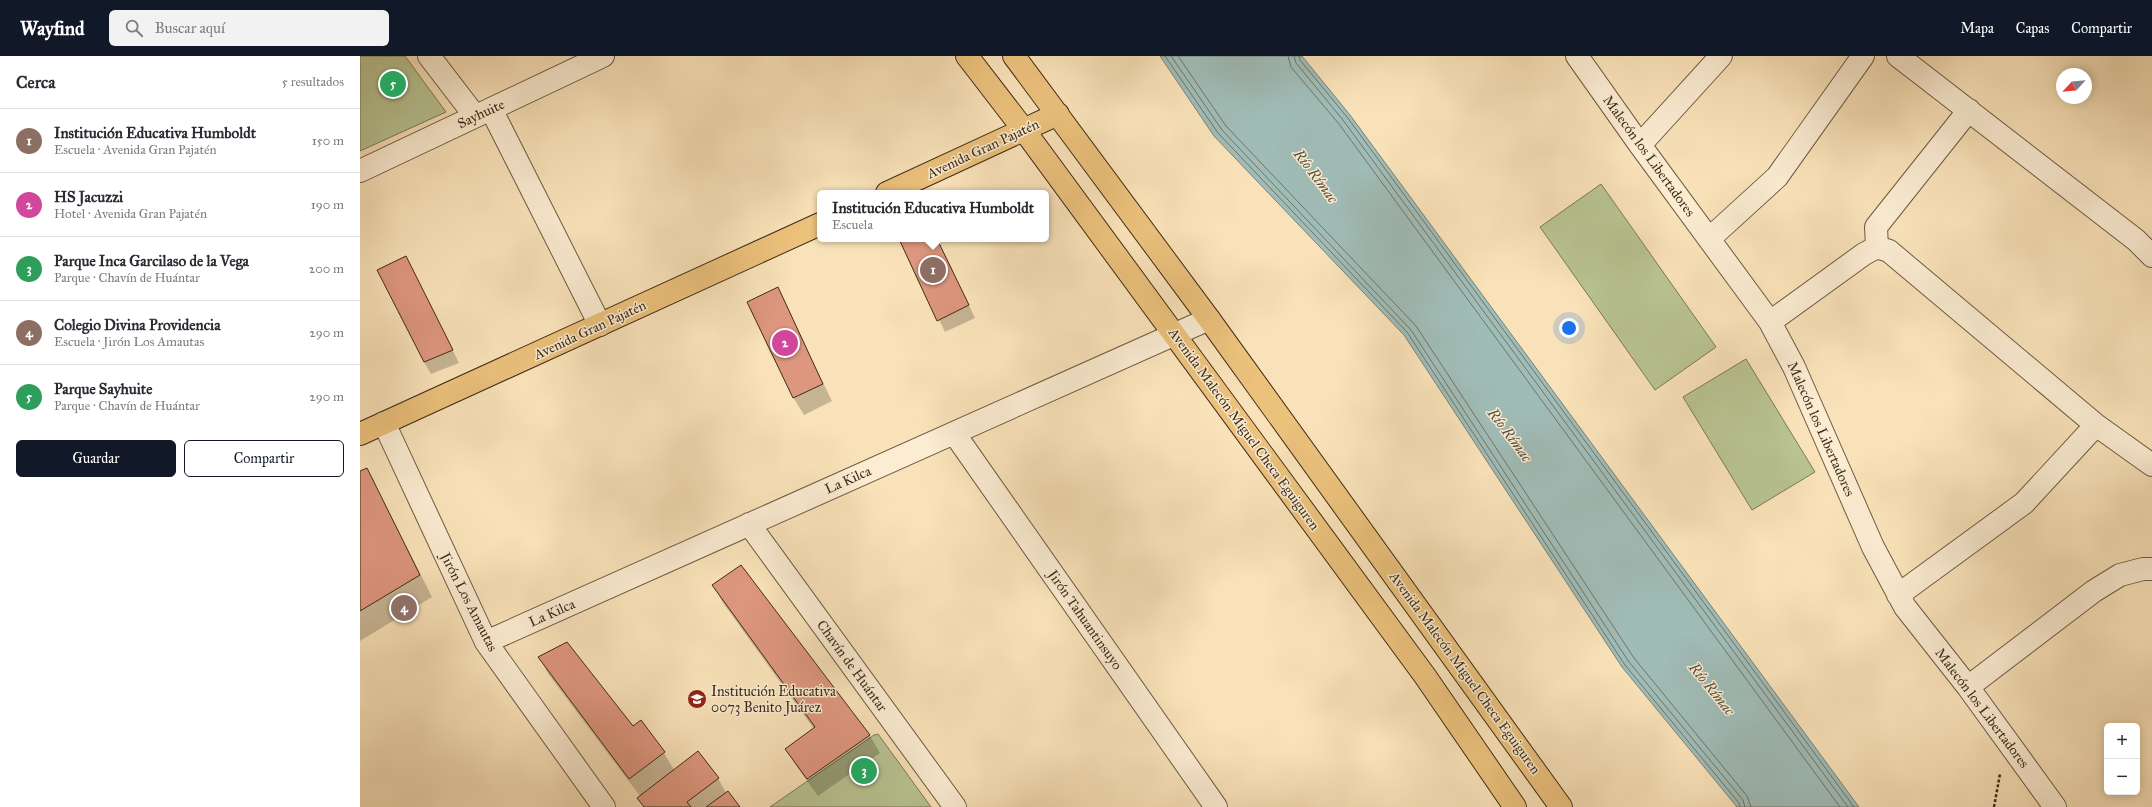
<!DOCTYPE html>
<html lang="es">
<head>
<meta charset="utf-8">
<style>
  :root { --surface:#fff; --page:#f2f2f3; --text:#2b2b33; --muted:#7c7c81; --line:#e1e1e2; --accent:#111827 }
  body { margin:0; font-family:"IM FELL Great Primer",serif; background:var(--page); color:var(--text) }
  .controls { position:absolute; right:12px; bottom:12px; display:grid; overflow:hidden; border-radius:6px; box-shadow:0 2px 10px #0003 }
  .controls button { width:36px; height:36px; display:grid; place-items:center; padding:0; border:0; border-bottom:1px solid var(--line); background:var(--surface); color:var(--text); font:20px sans-serif }
  .compass { position:absolute; left:1696px; top:12px; width:36px; height:36px; border-radius:50%; background:var(--surface); box-shadow:0 2px 10px #0003; rotate:244deg }
  .you { position:absolute; left:1209px; top:272px; width:14px; height:14px; margin:-10px; border:3px solid #fff; border-radius:50%; background:#1a73e8; box-shadow:0 0 0 6px #1a73e833 }
  .badge { display:grid; place-items:center; width:26px; height:26px; border-radius:50%; background:var(--accent); color:#fff; font-size:13px; font-weight:700 }
  .pin { position:absolute; translate:-50% -50%; border:2px solid #fff; box-shadow:0 1px 4px #0006 }
  .popup { position:absolute; left:457px; top:134px; width:232px; height:52px; box-sizing:border-box; display:grid; place-content:center; border-radius:6px; background:var(--surface); filter:drop-shadow(0 1px 3px #0005); font-size:13px; white-space:nowrap; color:var(--muted) }
  .popup b { font-size:15px; color:var(--text) }
  .popup::after { content:''; position:absolute; left:50%; top:100%; margin-left:-8px; border:8px solid transparent; border-top-color:var(--surface) }
  .list { margin:0; padding:0; list-style:none }
  h2 { display:flex; justify-content:space-between; align-items:center; height:52px; margin:0; padding:0 16px; font-size:17px }
  h2 small { font-size:13px; font-weight:400; color:var(--muted) }
  .list li { display:grid; grid-template-columns:26px 1fr auto; gap:12px; align-items:center; box-sizing:border-box; height:64px; padding:0 16px; border-top:1px solid var(--line) }
  .list b { display:block; font-size:15px; white-space:nowrap }
  .list p { margin:0; font-size:13px; white-space:nowrap; color:var(--muted) }
  .list em { font-size:13px; font-style:normal; color:var(--muted) }
  .actions { display:flex; gap:8px; padding:12px 16px }
  .actions a { flex:1; padding:9px 0; border:1px solid var(--accent); border-radius:6px; text-align:center; font-size:14px; color:var(--accent) }
  .actions .main { background:var(--accent); color:#fff }
  .icon { flex:none; width:22px; height:22px; fill:none; stroke:currentColor; stroke-width:2; stroke-linecap:round; stroke-linejoin:round }
  .map { position:relative; flex:none; width:1792px; height:751px; overflow:hidden }
  header { display:flex; align-items:center; gap:24px; box-sizing:border-box; height:56px; padding:0 20px; background:var(--accent); color:#fff }
  header strong { font-size:19px }
  nav { display:flex; gap:22px; margin-inline-start:auto; font-size:14px }
  .search { width:280px; height:36px; background:var(--page); display:flex; align-items:center; gap:10px; box-sizing:border-box; padding:0 14px; border-radius:6px; color:var(--muted); font-size:15px }
  main { display:flex }
  aside { flex:1; background:var(--surface) }
  .map>svg:first-child { display:block }
  .green { fill:#b9c493; stroke:#7c7855 }
  .water { fill:#a0bcb7; stroke:#798277 }
  .shadow { fill:#0003 }
  .lines { fill:none; stroke-linecap:round; stroke-linejoin:round }
  .shore { stroke:#6f7467; stroke-width:1 }
  .building { fill:#de977f; stroke:#3e2c17 }
  .street-casing { stroke:#6d5a40; stroke-width:24 }
  .primary-casing { stroke:#3e2c17; stroke-width:24 }
  .path { stroke:#3e2c17; stroke-width:2.5; stroke-dasharray:3 2; stroke-linecap:butt }
  .street { stroke:#fbecd2; stroke-width:22 }
  .primary { stroke:#ecc17c; stroke-width:22 }
  .labels { text-anchor:middle; dominant-baseline:central; stroke-width:3; stroke-linejoin:round; paint-order:stroke }
  .street-label { font-size:14px; fill:#3e2c17; stroke:#fbecd2 }
  .poi-label { font-size:14px; fill:#3e2c17; stroke:#fbecd2; text-anchor:start }
  .water-label { font-size:15px; font-style:italic; fill:#56503f; stroke:#fbecd2 }
</style>
</head>
<body>
<header>
<strong>Wayfind</strong>
<div class="search"><svg class="icon" aria-label="search" viewBox="0 0 24 24"><circle cx="10" cy="10" r="6"/><path d="M15 15l6 6"/></svg>Buscar aquí</div>
<nav><a>Mapa</a><a>Capas</a><a>Compartir</a></nav>
</header>
<main>
<aside>
<h2>Cerca<small>5 resultados</small></h2>
<ul class="list">
<li><span class="badge" style="background:#8d6e63">1</span><div><b>Institución Educativa Humboldt</b><p>Escuela · Avenida Gran Pajatén</p></div><em>150 m</em></li>
<li><span class="badge" style="background:#d1479c">2</span><div><b>HS Jacuzzi</b><p>Hotel · Avenida Gran Pajatén</p></div><em>190 m</em></li>
<li><span class="badge" style="background:#2e9e5b">3</span><div><b>Parque Inca Garcilaso de la Vega</b><p>Parque · Chavín de Huántar</p></div><em>200 m</em></li>
<li><span class="badge" style="background:#8d6e63">4</span><div><b>Colegio Divina Providencia</b><p>Escuela · Jirón Los Amautas</p></div><em>290 m</em></li>
<li><span class="badge" style="background:#2e9e5b">5</span><div><b>Parque Sayhuite</b><p>Parque · Chavín de Huántar</p></div><em>290 m</em></li>
</ul>
<div class="actions"><a class="main">Guardar</a><a>Compartir</a></div>
</aside>
<div class="map">
<svg width="1792" height="751" viewBox="0 0 1792 751">
  <rect width="100%" height="100%" fill="#f9e2b9"/>
  <filter id="stains"><feTurbulence type="fractalNoise" baseFrequency=".005" numOctaves="4"/><feColorMatrix values="0 0 0 0 .2 0 0 0 0 .09 0 0 0 0 .02 0 0 0 .5 -.17"/></filter>
  <radialGradient id="worn" r=".72"><stop offset=".6" stop-color="#630" stop-opacity="0"/><stop offset="1" stop-color="#630" stop-opacity=".3"/></radialGradient>
  <path class="green" d="M0,0H45L86,56L0,95Z
    M1241,128L1356,291L1295,334L1180,171Z
    M1386,303L1455,416L1392,454L1323,341Z
    M518,678L571,751H410L514,679Z"/>
  <path class="water" d="M800,0H942L990,59L1499,751H1377L1262,611L1044,279L854,80Z"/>
  <path class="shadow" d="M540,183H577L615,262L585,276Z
    M52,213L99,307L71,318L64,306Z
    M417,232L472,345L444,359L433,341Z
    M7,413L72,541L0,585V417Z
    M381,510L510,680L520,697L458,740L437,711L427,694L454,673L363,547L353,529Z
    M179,601L273,671L281,665L304,697L314,714L358,722L366,737L379,751H284L278,742L280,740L189,619Z"/>
  <g class="lines">
    <path class="shore" d="M805,0L858,77L1047,276L1265,609L1379,747L1380,751
      M811,0L862,74L1051,274L1269,606L1383,744L1385,751
      M818,0L866,70L1056,270L1274,602L1387,740L1391,751
      M928,0L931,11L979,68L1480,751
      M934,0L936,7L983,64L1488,751
      M939,0L940,4L987,61L1494,751"/>
  </g>
  <path class="building" d="M539,183H577L609,249L577,265Z
    M46,200L93,294L64,306L17,214Z
    M418,231L463,328L433,342L387,246Z
    M7,412L60,519L0,555V415Z
    M381,509L510,679L447,723L425,693L455,671L352,529Z
    M207,586L273,670L281,664L305,696L269,723L178,601Z
    M338,695L359,722L327,746L331,751H284L277,742Z
    M368,735L380,751H346Z"/>
  <g class="lines">
    <g class="street-casing">
      <path id="street" d="M69,0L115,60
        M1217,0L1280,89L1410,266L1434,311L1513,491L1545,551L1608,631L1695,751
        M1538,0L1776,184L1792,200
        M131,53L240,269
        M1280,89L1361,0
        M0,115L243,0
        M1349,183L1417,121L1503,0
        M1517,191L1516,171L1609,54
        M1410,266L1504,198L1517,191L1529,195L1736,369L1792,409
        M24,367L126,586L244,751
        M594,377L856,751
        M389,468L595,751
        M1538,539L1664,447L1736,369
        M126,586L849,263
        M1608,631L1734,535L1760,519L1783,513H1792"/>
    </g>
    <g class="primary-casing">
      <path id="primary" d="M607,0L664,74L1065,620L1155,751
        M654,0L849,263L1201,751
        M527,137L698,58
        M0,378L460,168"/>
    </g>
    <path class="path" d="M1634,751L1640,718"/>
    <use href="#street" class="street"/>
    <use href="#primary" class="primary"/>
  </g>
  <defs>
    <g id="school-disc" transform="scale(1)"><circle r="9.5" fill="#8f2418" stroke="#fbecd2"/><path d="M0-5L7-2L0 1L-7-2ZM-4 1L0 2.5L4 1V4Q0 6-4 4Z" fill="#fff"/></g>
  </defs>
  <g fill-rule="evenodd">
    <use href="#school-disc" x="337" y="643"/>
  </g>
  <g class="labels">
    <g class="street-label">
      <text transform="translate(121 58) rotate(-25)">Sayhuite</text>
      <text transform="translate(623 93) rotate(-25)">Avenida Gran Pajatén</text>
      <text transform="translate(1289 100) rotate(54)">Malecón los Libertadores</text>
      <text transform="translate(230 274) rotate(-25)">Avenida Gran Pajatén</text>
      <text transform="translate(884 373) rotate(54)">Avenida Malecón Miguel Checa Eguiguren</text>
      <text transform="translate(1461 373) rotate(66)">Malecón los Libertadores</text>
      <text transform="translate(488 424) rotate(-24)">La Kilca</text>
      <text transform="translate(109 546) rotate(63)">Jirón Los Amautas</text>
      <text transform="translate(192 557) rotate(-24)">La Kilca</text>
      <text transform="translate(725 564) rotate(55)">Jirón Tahuantinsuyo</text>
      <text transform="translate(492 610) rotate(54)">Chavín de Huántar</text>
      <text transform="translate(1105 617) rotate(54)">Avenida Malecón Miguel Checa Eguiguren</text>
      <text transform="translate(1622 652) rotate(53)">Malecón los Libertadores</text>
    </g>
    <g class="poi-label">
      <text x="351" y="635">Institución Educativa<tspan x="351" dy="16">0073 Benito Juárez</tspan></text>
    </g>
    <g class="water-label">
      <text transform="translate(956 120) rotate(53)">Río Rímac</text>
      <text transform="translate(1150 379) rotate(53)">Río Rímac</text>
      <text transform="translate(1352 633) rotate(51)">Río Rímac</text>
    </g>
  </g>
  <rect width="100%" height="100%" filter="url(#stains)"/>
  <rect width="100%" height="100%" fill="url(#worn)"/>
</svg>
<div class="controls">
<button>+</button>
<button>−</button>
</div>
<svg class="compass" viewBox="-18 -18 36 36"><path d="M0-13l5 13h-10z" fill="#e53935"/><path d="M0 13l5-13h-10z" fill="#7c7c81"/></svg>
<div class="you"></div>
<div class="pin badge" style="left:573px;top:214px;background:#8d6e63">1</div>
<div class="popup"><b>Institución Educativa Humboldt</b>Escuela</div>
<div class="pin badge" style="left:425px;top:287px;background:#d1479c">2</div>
<div class="pin badge" style="left:504px;top:715px;background:#2e9e5b">3</div>
<div class="pin badge" style="left:44px;top:552px;background:#8d6e63">4</div>
<div class="pin badge" style="left:33px;top:28px;background:#2e9e5b">5</div>
</div>
</main>
</body>
</html>
